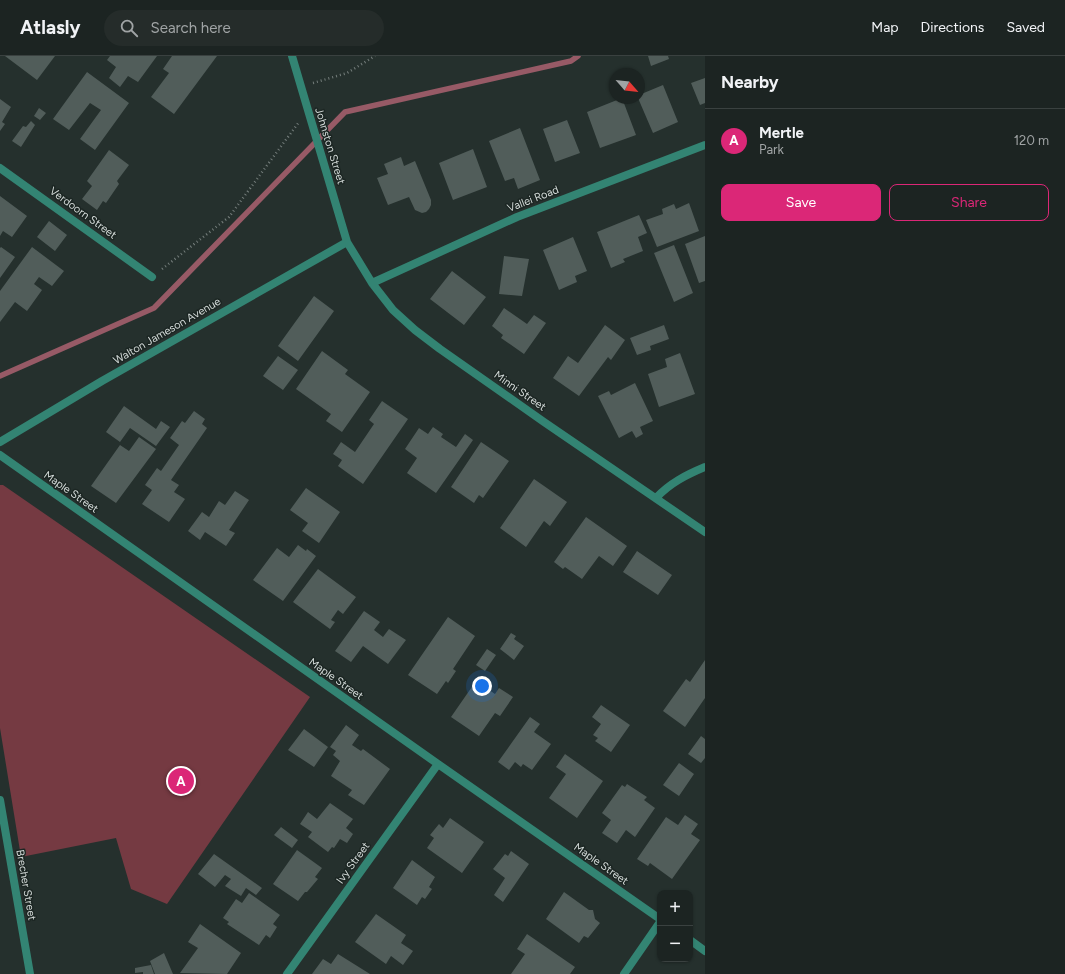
<!DOCTYPE html>
<html lang="en">
<head>
<meta charset="utf-8">
<style>
  :root { --surface:#1c2422; --page:#252c2a; --text:#f1f3f6; --muted:#a0a4a5; --line:#3a4140; --accent:#db2777 }
  body { margin:0; font-family:Figtree,sans-serif; background:var(--page); color:var(--text) }
  .controls { position:absolute; right:12px; bottom:12px; display:grid; overflow:hidden; border-radius:8px; box-shadow:0 1px 3px #0004 }
  .controls button { width:36px; height:36px; display:grid; place-items:center; padding:0; border:0; border-bottom:1px solid var(--line); background:var(--surface); color:var(--text); font:20px sans-serif }
  .compass { position:absolute; left:609px; top:12px; width:36px; height:36px; border-radius:50%; background:var(--surface); box-shadow:0 1px 3px #0004; rotate:118deg }
  .you { position:absolute; left:482px; top:630px; width:14px; height:14px; margin:-10px; border:3px solid #fff; border-radius:50%; background:#1a73e8; box-shadow:0 0 0 6px #1a73e833 }
  .badge { display:grid; place-items:center; width:26px; height:26px; border-radius:50%; background:var(--accent); color:#fff; font-size:13px; font-weight:700 }
  .pin { position:absolute; translate:-50% -50%; border:2px solid #fff; box-shadow:0 1px 4px #0006 }
  .list { margin:0; padding:0; list-style:none }
  h2 { display:flex; justify-content:space-between; align-items:center; height:52px; margin:0; padding:0 16px; font-size:17px }
  h2 small { font-size:13px; font-weight:400; color:var(--muted) }
  .list li { display:grid; grid-template-columns:26px 1fr auto; gap:12px; align-items:center; box-sizing:border-box; height:64px; padding:0 16px; border-top:1px solid var(--line) }
  .list b { display:block; font-size:15px; white-space:nowrap }
  .list p { margin:0; font-size:13px; white-space:nowrap; color:var(--muted) }
  .list em { font-size:13px; font-style:normal; color:var(--muted) }
  .actions { display:flex; gap:8px; padding:12px 16px }
  .actions a { flex:1; padding:9px 0; border:1px solid var(--accent); border-radius:8px; text-align:center; font-size:14px; color:var(--accent) }
  .actions .main { background:var(--accent); color:#fff }
  .icon { flex:none; width:22px; height:22px; fill:none; stroke:currentColor; stroke-width:2; stroke-linecap:round; stroke-linejoin:round }
  .map { position:relative; flex:none; width:705px; height:918px; overflow:hidden }
  header { display:flex; align-items:center; gap:24px; box-sizing:border-box; height:56px; padding:0 20px; background:var(--surface); border-bottom:1px solid var(--line) }
  header strong { font-size:19px }
  nav { display:flex; gap:22px; margin-inline-start:auto; font-size:14px }
  .search { width:280px; height:36px; background:var(--page); display:flex; align-items:center; gap:10px; box-sizing:border-box; padding:0 14px; border-radius:22px; color:var(--muted); font-size:15px }
  main { display:flex }
  aside { flex:1; background:var(--surface) }
  .map>svg:first-child { display:block }
  .green { fill:#753a42 }
  .lines { fill:none; stroke-linecap:round; stroke-linejoin:round }
  .stream { stroke:#975a66; stroke-width:5.5 }
  .building { fill:#515d5a }
  .path { stroke:#757e7c; stroke-width:2.5; stroke-dasharray:1 3; stroke-linecap:butt }
  .minor { stroke:#338473; stroke-width:8 }
  .labels { text-anchor:middle; dominant-baseline:central; stroke-width:3; stroke-linejoin:round; paint-order:stroke }
  .street-label { font-size:11px; fill:#d4dbd9; stroke:#1c2623 }
</style>
</head>
<body>
<header>
<strong>Atlasly</strong>
<div class="search"><svg class="icon" aria-label="search" viewBox="0 0 24 24"><circle cx="10" cy="10" r="6"/><path d="M15 15l6 6"/></svg>Search here</div>
<nav><a>Map</a><a>Directions</a><a>Saved</a></nav>
</header>
<main>
<div class="map">
<svg width="705" height="918" viewBox="0 0 705 918">
  <rect width="100%" height="100%" fill="#25302d"/>
  <path class="green" d="M0,429H3L310,641L167,848L131,833L116,782L21,801L0,672Z"/>
  <g class="lines">
    <path class="stream" d="M0,320L154,252L345,56L571,5L578,0"/>
  </g>
  <path class="building" d="M5,0H55L37,24Z
    M110,0H157L138,26L128,20L120,31L109,22L116,11L107,4Z
    M172,0H217L174,58L151,41L169,17L163,13Z
    M648,0H668L669,3L651,10Z
    M87,16L129,47L95,94L80,83L101,54L90,47L69,74L53,63Z
    M705,22V47L700,49L691,27Z
    M663,29L678,66L653,77L638,42H639V39Z
    M622,42L636,79L600,92L587,56Z
    M0,43L11,51L2,66L5,68L0,75Z
    M39,52L46,57L40,64L34,60Z
    M567,64L580,97L555,106L543,73Z
    M31,65L35,69L21,91L12,85L23,70L26,71Z
    M520,72L540,124L518,133L514,122L505,125L489,85Z
    M473,93L487,131L453,144L439,107Z
    M109,94L129,109L117,125L119,128L106,147L103,145L97,154L82,143L92,130L87,125Z
    M401,101L404,110L415,105L431,144V149L429,153L426,156L422,157L415,154L409,141L388,149L377,122L388,118L384,108Z
    M0,140L27,160L12,181L3,175L0,180Z
    M689,147L699,175L657,191L646,164L663,158L662,153L674,148L676,153Z
    M639,159L647,177L638,181L643,195L623,203L625,206L611,212L597,176Z
    M49,165L67,179L55,195L37,181Z
    M705,180V225L699,227L685,188Z
    M573,181L587,215L575,220L577,226L559,234L543,194Z
    M674,189L693,237L674,246L654,197Z
    M1,191L15,201L0,222V192Z
    M32,191L64,215L52,230L39,221L34,228L42,234L27,255L15,246L0,266V235Z
    M504,200L529,203L522,240L499,238Z
    M452,215L486,241L464,269L430,243Z
    M314,240L334,255L298,305L278,290Z
    M504,252L527,268L534,259L546,267L524,298L501,282L503,279L492,270Z
    M605,269L625,284L611,304L608,301L579,340L553,322L568,300L578,307Z
    M664,269L669,283L650,290L651,294L637,299L630,282Z
    M322,295L348,314L345,318L370,336L342,376L326,365L331,358L296,333Z
    M680,297L695,338L659,351L648,318L667,311L665,303Z
    M278,300L298,314L283,334L263,320Z
    M635,327L653,365L640,371L643,378L636,382L632,375L619,382L598,340L609,335L611,339Z
    M382,345L408,363L363,428L338,410L342,404L333,398L341,386L355,396L374,368L369,364Z
    M124,350L156,373L161,365L170,371L156,390L130,372L120,386L106,376Z
    M194,355L205,363L202,368L207,372L171,424L179,429L174,436L185,443L169,466L142,448L152,434L145,429L157,412L161,415L179,389L170,382L182,365L185,367Z
    M433,371L443,378L441,381L456,391L465,378L473,384L436,437L407,417L417,402L405,393L419,372L428,378Z
    M139,381L156,393L116,447L91,430L120,389L129,395Z
    M481,386L509,405L483,442L479,439L474,447L451,431Z
    M534,423L567,446L550,470L544,465L526,491L500,472Z
    M306,432L340,456L319,487L302,475L308,467L290,454Z
    M235,435L249,444L229,474L235,477L226,490L205,476L200,484L188,475L202,456L209,461L219,445L225,449Z
    M586,461L627,490L613,510L599,500L582,523L565,511L563,513L554,506Z
    M298,489L306,495L307,493L316,500L283,545L253,524L277,492L289,501Z
    M637,495L672,519L658,539L623,516Z
    M318,513L356,541L343,558L338,554L331,564L335,566L330,573L293,546Z
    M364,555L380,566L374,574L383,581L389,573L406,584L388,608L363,590L351,606L335,595Z
    M448,561L475,580L453,613L456,615L448,627L446,625L437,638L408,619Z
    M511,577L516,580L514,583L524,590L514,604L500,593Z
    M487,593L496,599L485,615L476,609Z
    M705,604V642L685,671L663,655L686,623L690,626Z
    M476,625L495,638L499,632L513,641L500,660L495,657L479,680L451,661Z
    M601,649L630,669L611,696L595,685L598,682L593,679L601,668L592,661Z
    M530,661L540,668L534,676L551,688L532,714L523,708L521,711L515,706L509,714L498,706Z
    M346,669L359,679L352,689L361,695L363,693L390,713L364,749L348,739L352,734L331,720L340,705L333,699L336,695L330,691Z
    M304,673L328,691L314,711L288,694Z
    M701,680L705,683V702L701,707L688,698Z
    M565,698L603,725L577,762L549,742L566,718L556,711Z
    M679,707L694,718L679,740L663,729Z
    M627,728L647,741L644,744L655,752L635,781L626,774L617,787L602,777L611,764L602,757L622,729L625,731Z
    M330,747L353,763L346,772L353,778L347,787L340,783L334,792L332,791L328,796L308,781L312,776L300,768L308,756L317,763Z
    M685,759L698,768L691,778L700,784L672,823L650,807L648,810L637,803L666,761L678,769Z
    M450,762L484,786L462,817L427,792L434,782L430,779L439,768L443,772Z
    M281,771L298,784L292,792L274,779Z
    M297,794L322,812L315,821L318,823L307,836H305L298,845L273,828Z
    M511,795L529,808L503,846L494,839L505,822L493,813L505,798L508,800Z
    M214,798L262,832L256,839L246,832L241,840L225,830L231,823L225,819L215,831L198,818Z
    M412,804L435,821L429,831L432,833L425,843L422,841L417,849L393,832Z
    M564,836L589,854H593L595,863L600,867L588,882L584,880L579,887L546,863Z
    M249,837L280,859L273,868L277,871L270,882L266,879L259,889L227,868L229,866L223,862L236,843L242,847Z
    M376,858L406,879L401,887L413,895L403,909L391,900L386,908L355,886Z
    M200,868L241,897L227,918L180,917L198,892L188,886Z
    M527,878L575,911L570,918H511L525,898L517,893Z
    M164,897L173,918H155L150,905Z
    M338,898L370,918H312L323,903L331,908Z
    M151,909L154,918H143V916L135,917V912Z"/>
  <g class="lines">
    <path class="path" d="M313,27L347,17L375,0
      M162,213L229,161L299,66"/>
    <path class="minor" d="M292,0L347,186L372,227L393,254L415,274L440,293L544,366L705,476
      M0,112L152,221
      M372,227L517,161L705,89
      M0,386L102,325L347,186
      M0,399L438,708L660,863
      M656,442C670,427 686,419 705,411
      M0,744L30,918
      M690,884L705,895
      M287,918L438,708
      M624,918L660,866"/>
  </g>
  <g class="labels">
    <g class="street-label">
      <text transform="translate(330 90) rotate(73)">Johnston Street</text>
      <text transform="translate(533 143) rotate(-21)">Vallei Road</text>
      <text transform="translate(83 157) rotate(36)">Verdoorn Street</text>
      <text transform="translate(167 275) rotate(-30)">Walton Jameson Avenue</text>
      <text transform="translate(520 335) rotate(35)">Minni Street</text>
      <text transform="translate(71 436) rotate(35)">Maple Street</text>
      <text transform="translate(336 623) rotate(35)">Maple Street</text>
      <text transform="translate(353 807) rotate(-54)">Ivy Street</text>
      <text transform="translate(601 808) rotate(35)">Maple Street</text>
      <text transform="translate(26 829) rotate(80)">Brecher Street</text>
    </g>
  </g>
</svg>
<div class="controls">
<button>+</button>
<button>−</button>
</div>
<svg class="compass" viewBox="-18 -18 36 36"><path d="M0-13l5 13h-10z" fill="#e53935"/><path d="M0 13l5-13h-10z" fill="#a0a4a5"/></svg>
<div class="you"></div>
<div class="pin badge" style="left:181px;top:725px">A</div>
</div>
<aside>
<h2>Nearby<small></small></h2>
<ul class="list">
<li><span class="badge">A</span><div><b>Mertle</b><p>Park</p></div><em>120 m</em></li>
</ul>
<div class="actions"><a class="main">Save</a><a>Share</a></div>
</aside>
</main>
</body>
</html>
